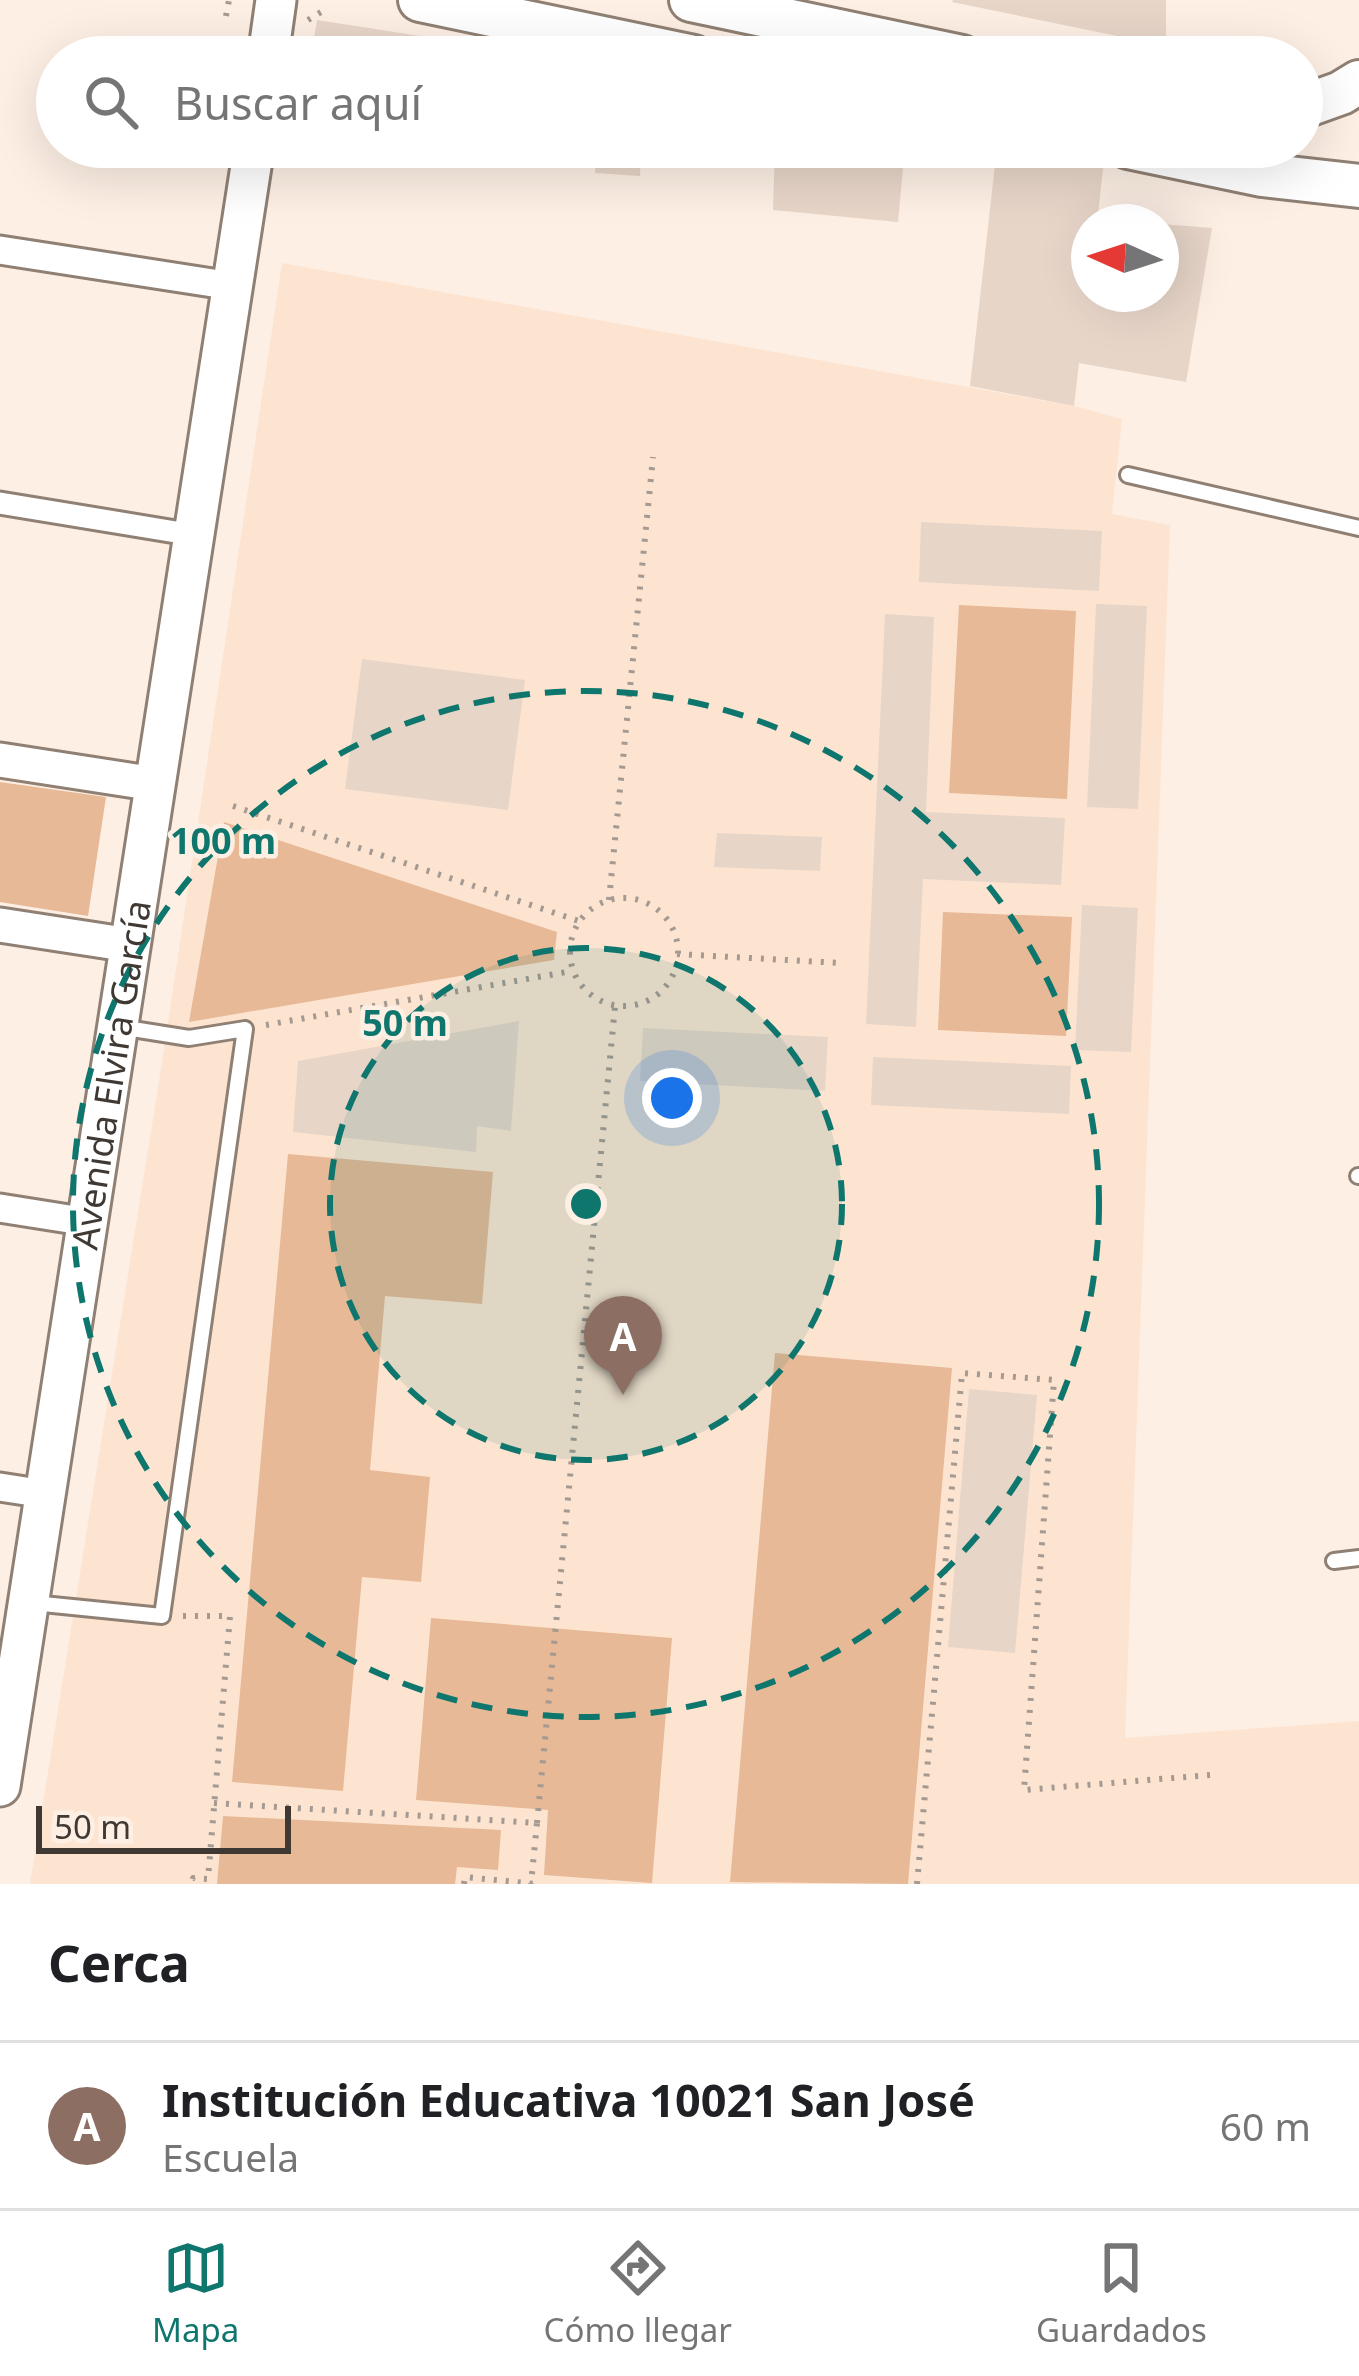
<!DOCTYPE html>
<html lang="es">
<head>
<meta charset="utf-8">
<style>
  :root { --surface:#fff; --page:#f2f2f2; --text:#202124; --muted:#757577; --line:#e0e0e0; --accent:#0f766e }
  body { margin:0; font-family:"Noto Sans",sans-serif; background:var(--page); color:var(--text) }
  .compass { position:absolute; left:1071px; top:204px; width:108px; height:108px; border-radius:50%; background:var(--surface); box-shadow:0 12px 48px #0002; rotate:273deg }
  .scale { position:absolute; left:36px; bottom:30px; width:255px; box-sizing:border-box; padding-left:12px; border:6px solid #3f3833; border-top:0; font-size:33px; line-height:42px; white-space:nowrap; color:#3f3833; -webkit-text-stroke:9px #fdefe4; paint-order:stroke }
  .you { position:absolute; left:672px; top:1098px; width:42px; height:42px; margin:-30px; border:9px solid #fff; border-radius:50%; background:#1a73e8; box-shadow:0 0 0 18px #1a73e833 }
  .badge { display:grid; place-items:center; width:78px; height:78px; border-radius:50%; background:var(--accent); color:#fff; font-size:39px; font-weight:700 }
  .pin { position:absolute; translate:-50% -99px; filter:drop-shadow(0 3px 6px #0008) }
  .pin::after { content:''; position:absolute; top:63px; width:42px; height:36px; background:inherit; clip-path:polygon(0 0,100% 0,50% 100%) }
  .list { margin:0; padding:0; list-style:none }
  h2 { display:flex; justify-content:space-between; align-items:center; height:156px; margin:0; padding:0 48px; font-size:51px }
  h2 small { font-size:39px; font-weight:400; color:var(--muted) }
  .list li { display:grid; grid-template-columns:78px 1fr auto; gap:36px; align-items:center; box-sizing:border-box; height:168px; padding:0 48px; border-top:3px solid var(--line) }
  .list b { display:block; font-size:45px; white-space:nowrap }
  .list p { margin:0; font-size:39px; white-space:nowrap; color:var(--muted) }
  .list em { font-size:39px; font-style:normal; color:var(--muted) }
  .icon { flex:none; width:66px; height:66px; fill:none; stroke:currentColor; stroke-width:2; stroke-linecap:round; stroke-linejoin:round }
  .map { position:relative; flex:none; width:1359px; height:1884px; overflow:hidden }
  .search { position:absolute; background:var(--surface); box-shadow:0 12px 48px #0002; left:36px; right:36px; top:36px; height:132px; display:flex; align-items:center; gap:30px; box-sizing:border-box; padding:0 42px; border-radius:66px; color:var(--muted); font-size:45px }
  .sheet { height:324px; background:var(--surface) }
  nav { display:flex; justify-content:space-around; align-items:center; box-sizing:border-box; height:168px; border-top:3px solid var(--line); background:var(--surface); font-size:33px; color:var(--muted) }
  nav a { display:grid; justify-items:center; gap:6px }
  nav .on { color:var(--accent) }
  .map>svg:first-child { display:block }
  .built { fill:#fde4d1 }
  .green { fill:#e7b996 }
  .building { fill:#e7d5c8 }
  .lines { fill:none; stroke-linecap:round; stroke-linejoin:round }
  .service-casing { stroke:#908074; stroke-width:20 }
  .pedestrian-casing { stroke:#908074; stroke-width:27 }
  .minor-casing { stroke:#908074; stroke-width:33 }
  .tertiary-casing { stroke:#908074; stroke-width:39 }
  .secondary-casing { stroke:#908074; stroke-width:45 }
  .primary-casing { stroke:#908074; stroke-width:48 }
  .path { stroke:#a59a92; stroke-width:6; stroke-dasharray:3 9; stroke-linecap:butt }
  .service { stroke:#fff; stroke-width:14 }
  .pedestrian { stroke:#fff; stroke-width:21 }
  .minor { stroke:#fff; stroke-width:27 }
  .tertiary { stroke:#fff; stroke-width:33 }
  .secondary { stroke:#fff; stroke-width:39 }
  .primary { stroke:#fff; stroke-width:42 }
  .ring { fill:none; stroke:#0f766e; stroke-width:6; stroke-dasharray:21 15 }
  .labels { text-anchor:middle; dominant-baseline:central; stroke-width:9; stroke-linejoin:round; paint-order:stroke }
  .street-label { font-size:36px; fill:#3f3833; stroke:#fdefe4 }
  .centre { fill:#0f766e; stroke:#fdefe4; stroke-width:6 }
  .ring-label { font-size:36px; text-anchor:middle; font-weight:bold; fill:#0f766e; stroke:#fdefe4; stroke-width:9; stroke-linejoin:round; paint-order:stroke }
</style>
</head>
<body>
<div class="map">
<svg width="1359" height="1884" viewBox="0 0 1359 1884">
  <rect width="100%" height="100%" fill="#fdefe4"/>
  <path class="built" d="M282,263L1074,406L1122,419L1112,514L1170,525L1125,1738L1359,1721V1884H30L161,1069Z"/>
  <path class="green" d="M959,605L1076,611L1067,799L949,793Z
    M0,782L106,797L88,916L0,902Z
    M224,822L557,932L554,960L189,1022Z
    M943,912L1072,917L1066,1036L938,1030Z
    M288,1154L493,1172L482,1304L385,1296L370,1470L430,1477L421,1582L362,1577L343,1791L232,1782Z
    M775,1353L952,1368L908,1884L730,1882Z
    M431,1618L672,1638L652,1883L544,1875L548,1810L416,1800Z
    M223,1816L501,1830L498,1870L457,1867L455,1884H217Z"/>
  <path class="building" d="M953,0H1166V46L952,2Z
    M317,20L433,38L430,57H311Z
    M596,147H641L640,176L595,173Z
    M775,147H905L898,222L773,210Z
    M997,147L1104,161L1097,222H1089V294H1161V224L1212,228L1186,382L1079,363L1074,406L970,386Z
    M921,522L1102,531L1099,591L919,582Z
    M1096,604L1147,606L1138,809L1087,807Z
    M885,614L934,617L926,812L1065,818L1061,885L923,879L916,1027L866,1024Z
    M362,659L525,680L508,810L345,789Z
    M717,833L822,837L820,871L714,867Z
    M1082,905L1138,908L1131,1052L1075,1050Z
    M519,1021L511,1131L477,1126L476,1152L293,1132L298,1061Z
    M643,1028L828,1037L825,1091L640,1081Z
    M873,1057L1071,1066L1069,1114L871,1105Z
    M969,1389L1037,1395L1015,1653L948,1647Z"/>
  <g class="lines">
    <g class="service-casing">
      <path id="service" d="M1128,475L1359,528
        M1358,1176H1359
        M1334,1561L1359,1558
        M33,1603L162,1616L245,1029L189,1038L120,1027"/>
    </g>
    <g class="pedestrian-casing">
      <path id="pedestrian" d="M0,503L194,535"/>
    </g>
    <g class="minor-casing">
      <path id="minor" d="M0,250L232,286
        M0,1208L88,1222
        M0,1487L45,1494"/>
    </g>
    <g class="tertiary-casing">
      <path id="tertiary" d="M0,760L155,784
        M0,925L130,945"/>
    </g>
    <g class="secondary-casing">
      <g id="secondary">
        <path d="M268,57L276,0"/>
        <path id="s1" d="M0,1786L254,147"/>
      </g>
    </g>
    <g class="primary-casing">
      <path id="primary" d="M420,0L694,57
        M691,0L962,57
        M1302,107L1341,93L1359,82
        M1128,147L1262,175L1359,186"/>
    </g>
    <path class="path" d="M226,16L229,0
      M308,20L326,9
      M233,806L579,921
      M570 952a54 54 0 1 1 108 0a54 54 0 1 1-108 0Z
      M609,900L653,457
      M677,954L841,963
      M266,1025L572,971
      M183,1616H230L208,1879L193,1878L192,1884
      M214,1803L537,1823L531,1884
      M537,1823L615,1006
      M464,1884L465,1877L536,1884
      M917,1884L962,1373L1054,1380L1024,1790L1210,1775"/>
    <use href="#service" class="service"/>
    <use href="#pedestrian" class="pedestrian"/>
    <use href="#minor" class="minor"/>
    <use href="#tertiary" class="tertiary"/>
    <use href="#secondary" class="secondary"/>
    <use href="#primary" class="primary"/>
  </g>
  <circle cx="586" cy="1204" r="256" fill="#0f766e" fill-opacity=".12"/>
  <g class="ring">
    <circle cx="586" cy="1204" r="256"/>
    <circle cx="586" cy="1204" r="513"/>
  </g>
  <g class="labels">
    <g class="street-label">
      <text stroke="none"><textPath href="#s1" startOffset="720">Avenida Elvira García</textPath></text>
    </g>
  </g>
  <circle cx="586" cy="1204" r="18" class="centre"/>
  <g class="ring-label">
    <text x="223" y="854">100 m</text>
    <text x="405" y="1036">50 m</text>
  </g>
</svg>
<svg class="compass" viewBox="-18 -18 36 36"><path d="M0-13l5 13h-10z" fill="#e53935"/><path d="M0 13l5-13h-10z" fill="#757577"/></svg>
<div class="scale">50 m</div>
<div class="you"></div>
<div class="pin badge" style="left:623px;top:1395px;background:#8d6e63">A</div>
<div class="search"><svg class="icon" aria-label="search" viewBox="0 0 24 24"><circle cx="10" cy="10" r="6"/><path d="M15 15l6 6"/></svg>Buscar aquí</div>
</div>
<section class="sheet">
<h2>Cerca<small></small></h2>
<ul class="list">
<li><span class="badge" style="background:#8d6e63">A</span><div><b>Institución Educativa 10021 San José</b><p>Escuela</p></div><em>60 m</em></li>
</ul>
</section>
<nav>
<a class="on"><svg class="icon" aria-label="map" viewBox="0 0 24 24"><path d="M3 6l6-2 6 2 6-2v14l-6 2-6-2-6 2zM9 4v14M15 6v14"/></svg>Mapa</a>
<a><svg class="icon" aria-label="directions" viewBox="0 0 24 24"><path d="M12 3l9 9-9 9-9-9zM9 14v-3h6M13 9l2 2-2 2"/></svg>Cómo llegar</a>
<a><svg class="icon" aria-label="saved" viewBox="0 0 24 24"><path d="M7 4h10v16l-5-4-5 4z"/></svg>Guardados</a>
</nav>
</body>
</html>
